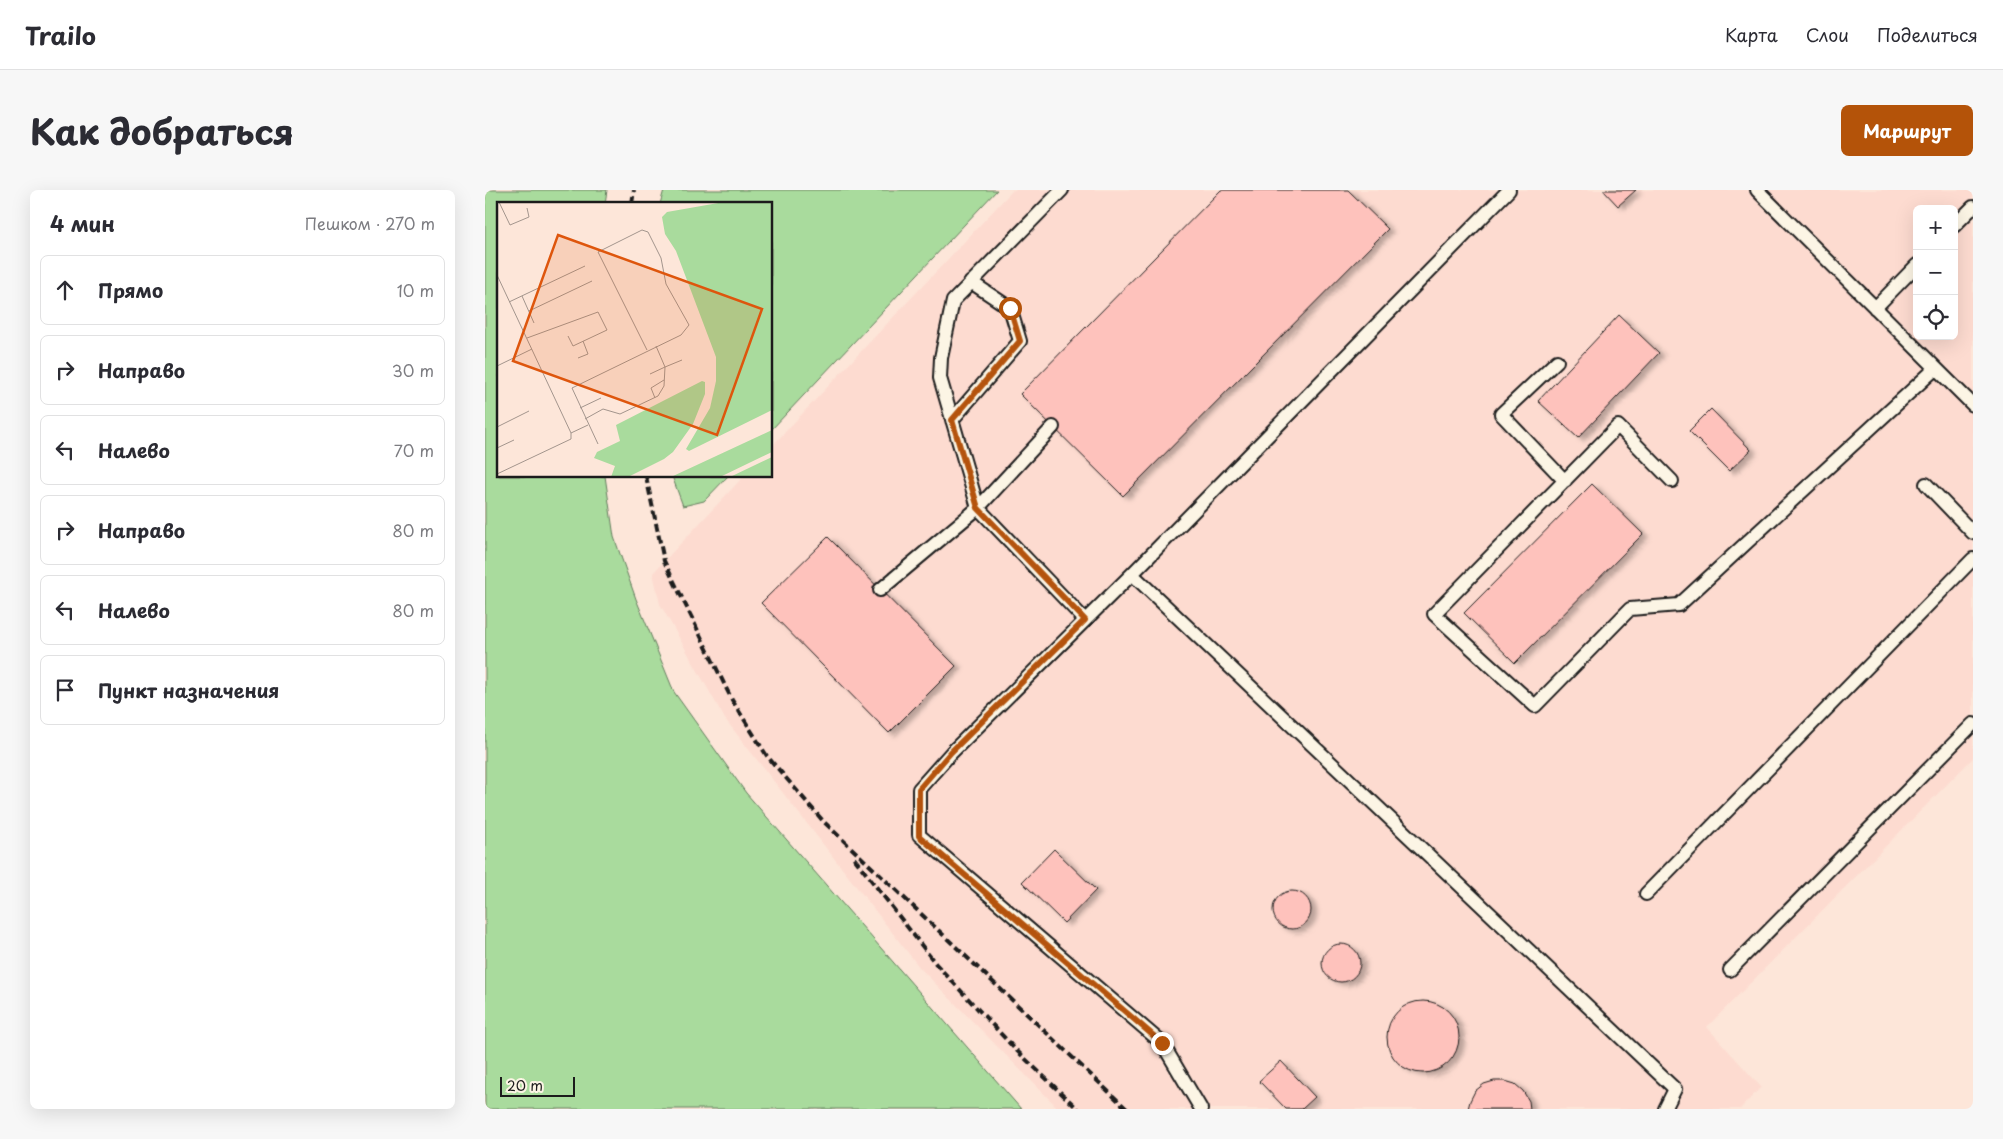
<!DOCTYPE html>
<html lang="ru">
<head>
<meta charset="utf-8">
<style>
  :root { --surface:#fff; --page:#f7f7f7; --text:#2b2b33; --muted:#7c7c81; --line:#e1e1e2; --accent:#b45309 }
  body { margin:0; font-family:"Playpen Sans",sans-serif; background:var(--page); color:var(--text) }
  .controls { position:absolute; right:15px; top:15px; display:grid; overflow:hidden; border-radius:8px; box-shadow:0 5px 20px #0002 }
  .controls button { width:45px; height:45px; display:grid; place-items:center; padding:0; border:0; border-bottom:1px solid var(--line); background:var(--surface); color:var(--text); font:25px sans-serif }
  .scale { position:absolute; left:15px; bottom:12px; width:75px; box-sizing:border-box; padding-left:5px; border:2px solid #1c1c1c; border-top:0; font-size:14px; line-height:18px; white-space:nowrap; color:#1c1c1c; -webkit-text-stroke:4px #fcf5e5; paint-order:stroke }
  .stop { position:absolute; width:15px; height:15px; margin:-11px; border:4px solid #b45309; border-radius:50%; background:#fff }
  .stop.end { background:#b45309; border-color:#fff; box-shadow:0 1px 5px #0008 }
  .list { margin:0; padding:0; list-style:none }
  h2 { display:flex; justify-content:space-between; align-items:center; height:65px; margin:0; padding:0 20px; font-size:21px }
  h2 small { font-size:16px; font-weight:400; color:var(--muted) }
  .list li { display:grid; grid-template-columns:32px 1fr auto; gap:15px; align-items:center; box-sizing:border-box; height:70px; margin:0 10px 10px; padding:0 10px; border:1px solid var(--line); border-radius:8px }
  .list b { display:block; font-size:19px; white-space:nowrap }
  .list em { font-size:16px; font-style:normal; color:var(--muted) }
  .icon { flex:none; width:28px; height:28px; fill:none; stroke:currentColor; stroke-width:2; stroke-linecap:round; stroke-linejoin:round }
  .map { position:relative; flex:none; width:1488px; height:919px; overflow:hidden; border-radius:8px }
  header { display:flex; align-items:center; gap:30px; box-sizing:border-box; height:70px; padding:0 25px; background:var(--surface); border-bottom:1px solid var(--line) }
  header strong { font-size:24px }
  nav { display:flex; gap:28px; margin-inline-start:auto; font-size:18px }
  .intro { display:flex; align-items:center; justify-content:space-between; box-sizing:border-box; height:120px; padding:0 30px }
  h1 { margin:0; font-size:35px }
  .button { padding:12px 22px; border-radius:8px; background:var(--accent); color:#fff; font-size:18px; font-weight:700 }
  main { display:flex; gap:30px; padding:0 30px }
  aside { flex:1; background:var(--surface); border-radius:8px; box-shadow:0 5px 20px #0002 }
  .map>svg:first-child { display:block }
  .built { fill:#fddbd0; fill-rule:evenodd }
  .green { fill:#a9db9d; stroke:#627c5c }
  .building { fill:#fec2bc; stroke:#1c1c1c; filter:url(#shadow) }
  .lines { fill:none; stroke-linecap:round; stroke-linejoin:round }
  .service-casing { stroke:#1c1c1c; stroke-width:16 }
  .service { stroke:#fcf5e5; stroke-width:12 }
  .rail { stroke:#1c1c1c; stroke-width:4; stroke-dasharray:8 4; stroke-linecap:butt }
  .route { stroke:#b45309; stroke-width:6 }
  .inset-road { fill:none; stroke:#a3958d; stroke-width:1 }
  .view { fill:#de560d; fill-opacity:0.15; stroke:#de560d; stroke-width:2.5 }
  .inset-edge { fill:none; stroke:#1c1c1c; stroke-width:2.5 }
</style>
</head>
<body>
<header>
<strong>Trailo</strong>
<nav><a>Карта</a><a>Слои</a><a>Поделиться</a></nav>
</header>
<div class="intro"><h1>Как добраться</h1><a class="button">Маршрут</a></div>
<main>
<aside>
<h2>4 мин<small>Пешком · 270 m</small></h2>
<ul class="list">
<li><svg class="icon" aria-label="ahead" viewBox="0 0 24 24"><path d="M12 20V5M6 11l6-6 6 6"/></svg><div><b>Прямо</b></div><em>10 m</em></li>
<li><svg class="icon" aria-label="right" viewBox="0 0 24 24"><path d="M7 20v-9h11M14 6l5 5-5 5"/></svg><div><b>Направо</b></div><em>30 m</em></li>
<li><svg class="icon" aria-label="left" viewBox="0 0 24 24"><path d="M17 20v-9H6M10 6l-5 5 5 5"/></svg><div><b>Налево</b></div><em>70 m</em></li>
<li><svg class="icon" aria-label="right" viewBox="0 0 24 24"><path d="M7 20v-9h11M14 6l5 5-5 5"/></svg><div><b>Направо</b></div><em>80 m</em></li>
<li><svg class="icon" aria-label="left" viewBox="0 0 24 24"><path d="M17 20v-9H6M10 6l-5 5 5 5"/></svg><div><b>Налево</b></div><em>80 m</em></li>
<li><svg class="icon" aria-label="arrive" viewBox="0 0 24 24"><path d="M6 21V4h12l-3 4 3 4H6"/></svg><div><b>Пункт назначения</b></div></li>
</ul>
</aside>
<div class="map">
<svg width="1488" height="919" viewBox="0 0 1488 919">
  <defs>
    <filter id="shadow"><feDropShadow dx="5.5" dy="3" stdDeviation="2.5" flood-color="#0004"/></filter>
  </defs>
  <rect width="100%" height="100%" fill="#fde6d9"/>
  <filter id="ink" filterUnits="userSpaceOnUse"><feTurbulence type="fractalNoise" baseFrequency=".02" numOctaves="2"/><feDisplacementMap in="SourceGraphic" scale="10" xChannelSelector="R" yChannelSelector="G"/><feConvolveMatrix kernelMatrix="1 2 1 2 8 2 1 2 1" color-interpolation-filters="sRGB"/></filter>
  <g filter="url(#ink)">
    <path class="built" d="M528,0H1488V568L1222,837L1276,897L1255,919H574L435,778L240,529L175,414L168,383L259,286H286V257ZM1432,19H1469V146H1432Z"/>
    <path class="green" d="M0,0H122L120,14H14V286H120L129,347L151,409L189,502L261,603L536,919H0Z
      M179,0H512L286,240V14H175Z
      M187,286H243L219,311L198,316Z"/>
    <path class="building" d="M736,0H863L903,39L638,306L535,204Z
      M1118,0H1151L1133,16Z
      M1134,125L1174,163L1093,248L1053,211Z
      M1226,219L1266,260L1244,281L1204,241Z
      M1107,294L1158,344L1030,473L979,423Z
      M343,347L471,476L404,543L276,413Z
      M569,659L611,700L579,733L537,692Z
      M788 720a19 19 0 1 1 38 0a19 19 0 1 1-38 0Z
      M837 773a19 19 0 1 1 38 0a19 19 0 1 1-38 0Z
      M902 847a36 36 0 1 1 72 0a36 36 0 1 1-72 0Z
      M796,871L830,907L817,919H801L774,891Z
      M1009,891H1020L1030,894L1038,901L1044,911L1045,919H983L985,911L990,901L999,894Z"/>
    <g class="lines">
      <g class="service-casing">
        <path id="service" d="M1272,0L1488,215
          M1469,36L1488,17
          M1390,118L1432,75
          M1072,171L1016,224L1080,291
          M467,230L535,151L525,118L486,92
          M568,237L493,318L600,430
          M1187,291L1133,236L949,424L1050,516L1145,419L1194,415L1451,178
          M1441,294L1488,343
          M647,384L1190,899L1180,919
          M395,400L493,318L455,188L456,168L468,111L577,0
          M1161,704L1488,369
          M1245,780L1488,534
          M716,919L677,853L434,645V599L466,563L647,384L1024,0"/>
      </g>
      <use href="#service" class="service"/>
      <path class="rail" d="M147,14L149,0
        M161,286L179,371L247,510L282,566L339,632L642,919
        M369,668L451,774L529,858L593,919"/>
    </g>
  </g>
  <g class="lines" filter="url(#ink)">
    <path class="route" d="M525,118L535,151L467,230L493,318L600,430L466,562L434,599V646L677,853"/>
  </g>
  <g transform="translate(12 12)">
    <rect width="275" height="275" fill="#fde6d9"/>
    <path d="M227,0H275V208L192,249L189,247L213,206L219,179V155L179,49L168,32L165,15L170,10ZM205,179L208,180V192L196,222L176,250L167,257L131,275H114L118,264L97,256L100,250L123,239L119,223ZM275,228V250L223,275H174ZM275,255V275H233Z" fill="#a9db9d"/>
    <path class="inset-road" d="M2,0L13,23L32,15L30,6M0,73L74,231V237L0,272M25,94L37,121M12,100L88,64M32,109L95,79M30,136L101,110L110,128L76,144L71,134M81,156L91,152L86,139M0,164L35,147M153,172L168,165L159,144M158,196L154,186L167,178M83,206L104,196M88,217L106,207L123,212L161,194L167,184L168,165L185,158M0,225L32,209M74,231L91,223M101,242L75,186L184,133L192,123L169,82L164,56L151,30L145,28L101,50L150,148M0,246L17,238"/>
    <path class="view" d="M61,33L265,107L220,233L16,159Z"/>
    <rect width="275" height="275" class="inset-edge"/>
  </g>
</svg>
<div class="controls">
<button>+</button>
<button>−</button>
<button><svg class="icon" aria-label="locate" viewBox="0 0 24 24"><circle cx="12" cy="12" r="6"/><path d="M12 2v4M12 18v4M2 12h4M18 12h4"/></svg></button>
</div>
<div class="scale">20 m</div>
<div class="stop" style="left:525px;top:118px"></div>
<div class="stop end" style="left:677px;top:853px"></div>
</div>
</main>
</body>
</html>
